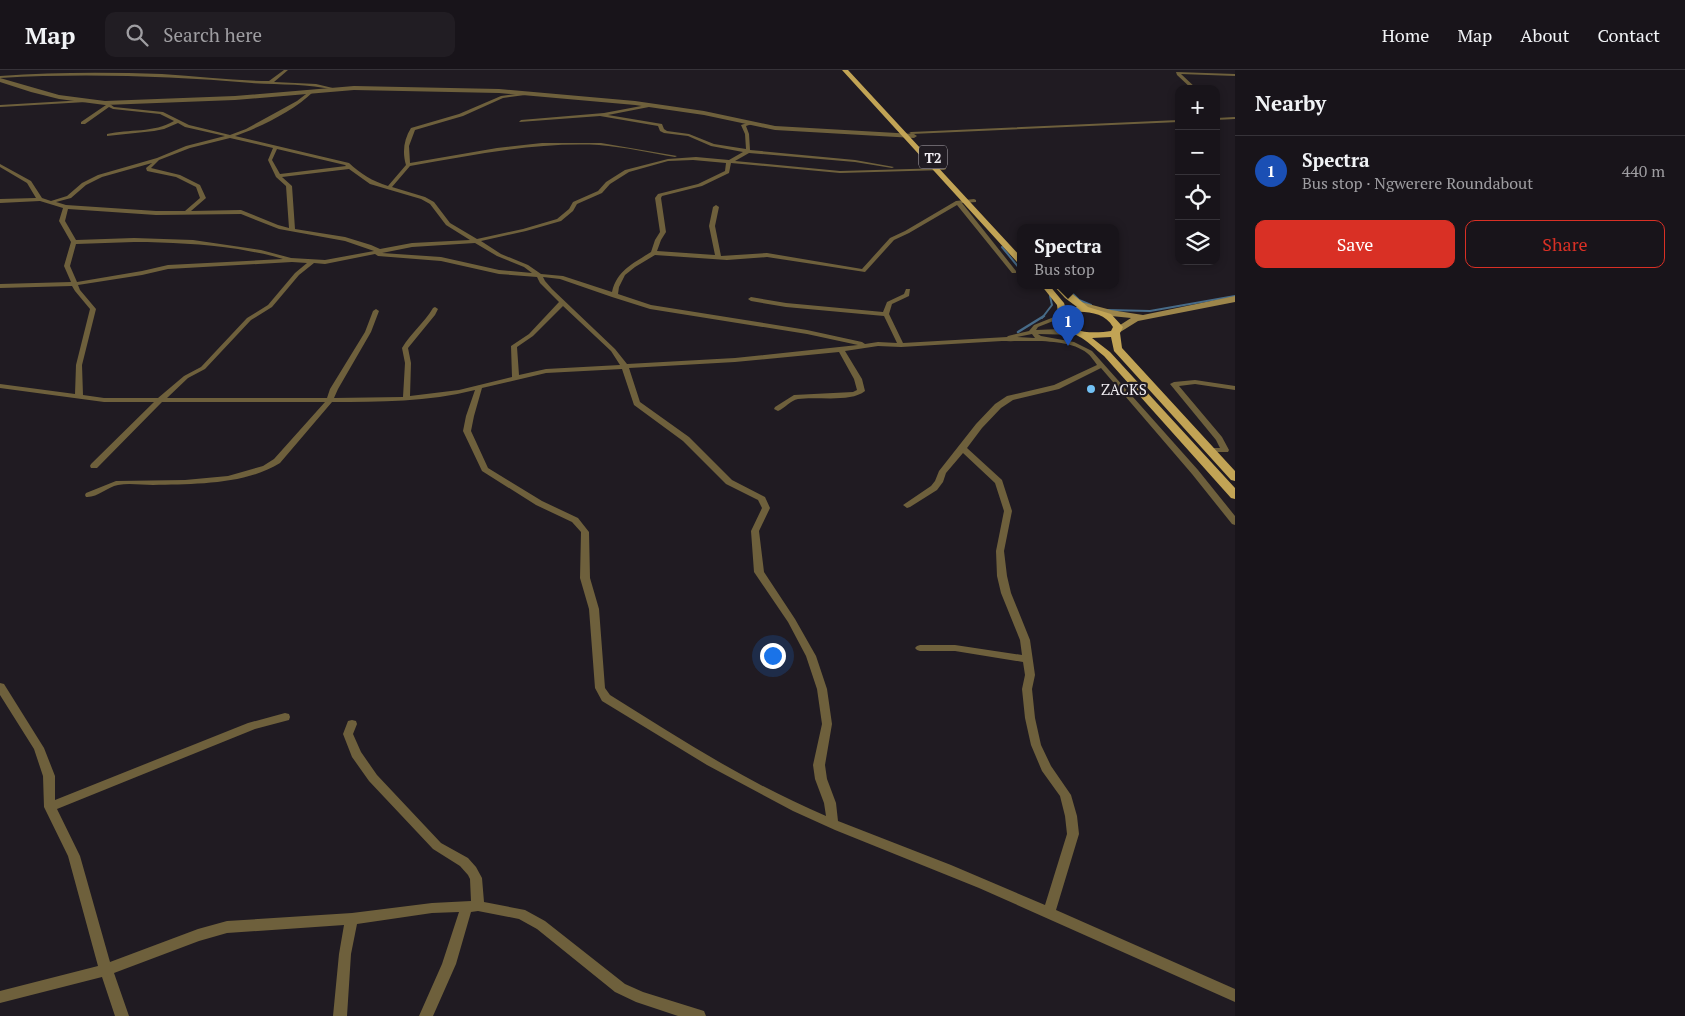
<!DOCTYPE html>
<html lang="en">
<head>
<meta charset="utf-8">
<style>
  :root { --surface:#18141a; --page:#211d23; --text:#f1f3f6; --muted:#9f9ea2; --line:#363339; --accent:#d93025 }
  body { margin:0; font-family:"PT Serif",serif; background:var(--page); color:var(--text) }
  .controls { position:absolute; right:15px; top:15px; display:grid; overflow:hidden; border-radius:10px; box-shadow:0 2px 8px #0003 }
  .controls button { width:45px; height:45px; display:grid; place-items:center; padding:0; border:0; border-bottom:1px solid var(--line); background:var(--surface); color:var(--text); font:25px sans-serif }
  .you { position:absolute; left:772px; top:585px; width:18px; height:18px; margin:-12px; border:4px solid #fff; border-radius:50%; background:#1a73e8; box-shadow:0 0 0 8px #1a73e833 }
  .badge { display:grid; place-items:center; width:32px; height:32px; border-radius:50%; background:var(--accent); color:#fff; font-size:16px; font-weight:700 }
  .pin { position:absolute; translate:-50% -41px; filter:drop-shadow(0 1px 2px #0008) }
  .pin::after { content:''; position:absolute; top:26px; width:18px; height:15px; background:inherit; clip-path:polygon(0 0,100% 0,50% 100%) }
  .popup { position:absolute; left:1017px; top:154px; width:102px; height:65px; box-sizing:border-box; display:grid; place-content:center; border-radius:10px; background:var(--surface); filter:drop-shadow(0 1px 4px #0005); font-size:16px; white-space:nowrap; color:var(--muted) }
  .popup b { font-size:19px; color:var(--text) }
  .popup::after { content:''; position:absolute; left:50%; top:100%; margin-left:-10px; border:10px solid transparent; border-top-color:var(--surface) }
  .list { margin:0; padding:0; list-style:none }
  h2 { display:flex; justify-content:space-between; align-items:center; height:65px; margin:0; padding:0 20px; font-size:21px }
  h2 small { font-size:16px; font-weight:400; color:var(--muted) }
  .list li { display:grid; grid-template-columns:32px 1fr auto; gap:15px; align-items:center; box-sizing:border-box; height:70px; padding:0 20px; border-top:1px solid var(--line) }
  .list b { display:block; font-size:19px; white-space:nowrap }
  .list p { margin:0; font-size:16px; white-space:nowrap; color:var(--muted) }
  .list em { font-size:16px; font-style:normal; color:var(--muted) }
  .actions { display:flex; gap:10px; padding:15px 20px }
  .actions a { flex:1; padding:11px 0; border:1px solid var(--accent); border-radius:10px; text-align:center; font-size:18px; color:var(--accent) }
  .actions .main { background:var(--accent); color:#fff }
  .icon { flex:none; width:28px; height:28px; fill:none; stroke:currentColor; stroke-width:2; stroke-linecap:round; stroke-linejoin:round }
  .map { position:relative; flex:none; width:1235px; height:946px; overflow:hidden }
  header { display:flex; align-items:center; gap:30px; box-sizing:border-box; height:70px; padding:0 25px; background:var(--surface); border-bottom:1px solid var(--line) }
  header strong { font-size:24px }
  nav { display:flex; gap:28px; margin-inline-start:auto; font-size:18px }
  .search { width:350px; height:45px; background:var(--page); display:flex; align-items:center; gap:12px; box-sizing:border-box; padding:0 18px; border-radius:10px; color:var(--muted); font-size:19px }
  main { display:flex }
  aside { flex:1; background:var(--surface) }
  .map>svg:first-child { display:block }
  .lines { fill:none; stroke-linecap:round; stroke-linejoin:round }
  .stream-far1 { stroke:#476b88; stroke-width:2 }
  .stream { stroke:#476b88; stroke-width:2.5 }
  .minor { fill:#6e603c; fill-rule:evenodd }
  .tertiary { fill:#6e603c; fill-rule:evenodd }
  .secondary { fill:#9d864b; fill-rule:evenodd }
  .primary { fill:#c2a455; fill-rule:evenodd }
  .poi-dot { fill:#72c1f5; stroke:#201b22; stroke-width:2 }
  .labels { text-anchor:middle; dominant-baseline:central; stroke-width:4.5; stroke-linejoin:round; paint-order:stroke }
  .shield { fill:#201b22; stroke:#b2aeb4; stroke-width:1 }
  .shield-label { font-size:14px; font-weight:bold; fill:#f0edf2 }
  .poi-label { font-size:15px; fill:#f0edf2; stroke:#201b22; text-anchor:start }
</style>
</head>
<body>
<header>
<strong>Map</strong>
<div class="search"><svg class="icon" aria-label="search" viewBox="0 0 24 24"><circle cx="10" cy="10" r="6"/><path d="M15 15l6 6"/></svg>Search here</div>
<nav><a>Home</a><a>Map</a><a>About</a><a>Contact</a></nav>
</header>
<main>
<div class="map">
<svg width="1235" height="946" viewBox="0 0 1235 946">
  <rect width="100%" height="100%" fill="#201b22"/>
  <g class="lines">
    <path class="stream-far1" d="M1002,177L1020,199
      M1064,215L1079,230L1091,235
      M1107,240L1150,241L1235,226
      M1042,248L1052,235L1050,226"/>
    <path class="stream" d="M1018,262L1044,246"/>
    <path class="minor" d="M284,0H288L274,12L316,14L337,19L335,20C307,13 280,15 252,13C168,6 84,3 0,8V6C54,2 108,2 162,4C198,6 234,11 269,11Z
      M1176,2L1235,4V6L1181,4L1197,19H1192L1177,5Z
      M310,21L313,22C295,40 259,58 235,66L349,93C361,104 372,111 388,116L406,95C402,82 404,69 411,58L459,44L501,26L524,23L525,25L503,28L463,46L415,60L409,76L410,93L497,78L542,73H601L677,86L675,87C651,83 624,77 599,75C535,72 473,85 410,96L392,117L425,127L434,132L450,153L477,169L523,159L557,149L569,139L573,132L598,121L606,112L625,100L668,89L696,87L729,90L743,82L711,76L688,66L664,63L660,61L658,56L600,46L519,52L521,50L604,43L652,34L654,36L608,45L662,54L664,59L667,61L689,64L714,74L746,79L745,64L741,55L750,52L752,54L746,56L749,64L750,80L855,90L894,97L892,98L855,92L749,83L735,91L840,101L946,98V99L944,100L840,103L731,93L729,103L702,116L662,126L661,128L666,162L661,170L657,181L715,185L709,156L713,137L716,135L719,137L715,156L721,186L767,183L862,199L890,168L905,161L956,131L974,129L976,130V132L962,133L1016,201V203H1012L957,135L909,163L894,170L865,202L767,187L727,190L655,185L635,197L625,205L619,217L618,224L651,235L807,260L862,272L865,274L878,272L897,273L884,246L786,237L751,231L748,229L751,227L786,233L883,242L887,232L904,224L906,219H910L909,226L892,234L889,244L903,273L1007,267L1008,266L1029,261L1034,255L1059,245L1062,247L1061,248L1038,257L1036,260L1061,259L1081,262L1082,263L1079,265L1038,264L1041,266L1074,272L1092,281L1198,400L1235,446V455L1232,454L1192,404L1101,298L1059,319L1013,330L1001,338L982,358L967,378L1002,410L1012,441L1004,481L1007,506L1011,523L1030,570L1035,605L1032,619L1035,648L1041,675L1051,696L1071,725L1077,746L1079,764L1056,840L1235,919V932L979,818L835,760L793,741L707,695L602,631L595,618L589,539L580,508L581,462L572,452L536,435L482,401L463,361L466,346L475,320C428,332 380,332 332,332L280,393C245,415 193,414 153,415C142,415 129,413 118,415C107,417 97,428 86,427L85,425L86,423L116,411L185,410L228,406L263,396L274,389L325,332H162L97,398H91L90,396L91,394L154,332H104L0,318V314L75,324L76,295L90,239L75,221L72,216L0,218V214L71,212L64,196L71,172L59,151L63,138L40,131L0,133V129L36,128L27,113L0,97V94L31,111L42,128L51,131L67,126L82,113L98,105L157,88L186,76L225,66L185,57L178,53L164,59L154,61L107,66V64C129,59 154,63 174,51L160,44L113,39L109,37L85,54H81V52L106,35L103,32H107L114,37L163,42L189,55L230,65L246,59L297,31ZM230,68L273,78L268,90L276,107L286,116L289,158L278,155L241,140L191,141L206,128L200,115L180,105L151,98L159,90L190,78ZM277,79L345,95L346,96L280,104L272,90ZM693,90L726,93L725,101L698,114L658,124L655,128L660,162L655,170L651,182C634,193 617,200 612,222L563,206L541,204L528,195L501,184L481,171L526,161L561,151L573,141L577,134L602,123L610,114L629,102L668,91ZM152,93L146,98L147,101L176,107L196,117L200,128L185,141H156L66,135L56,132L71,128L86,115L102,107ZM349,99L370,114L421,129L430,134L446,155L470,170L412,173L380,179L371,175L345,167L295,159L292,116L282,107ZM68,139L156,145L241,144L279,159L345,171L374,181L325,190L291,188L261,180L193,170L134,168L76,170L65,151ZM134,172C169,172 203,174 238,179C253,182 268,184 283,189L168,195L142,201L77,212L70,196L76,174ZM475,173L497,186L524,197L532,203L499,200L441,187L382,183L412,177ZM375,184L378,186L441,191L499,204L537,207L540,213L559,232L529,264L511,276L512,307L459,320L410,326L411,293L408,278L435,245L438,239L435,237L433,238C424,253 411,263 402,278L405,293L403,327L334,328L338,319L371,262L379,241L376,239L373,241L365,262L330,319L327,328H167L188,308L205,299L251,250L272,237L299,205L314,193L325,194ZM292,192L307,193L295,203L268,235L247,248L201,297L184,306L158,328H104L83,325L82,295L96,239L80,220L78,215L142,205L168,199ZM543,207L560,209L612,227L650,239L807,264L858,275L735,288L627,294L615,279L552,219L545,211ZM563,236L611,281L620,295L546,299L519,305L517,277L533,266ZM1032,264L1035,268L1017,267ZM1002,271C1026,272 1067,267 1087,283C1091,286 1094,291 1097,295L1054,315L1007,326L995,334L976,354L939,401L935,411L931,416L903,435L907,438L910,437L937,420L943,412L946,403L963,383L995,413L1004,441L996,481L997,506L1001,523L1020,570L1022,585L955,575H920L917,576L915,578L917,580L920,581H955L1023,592L1025,605L1022,619L1025,648L1031,675L1042,701L1060,726L1065,746L1067,764L1045,835L951,795L838,751L836,733L827,709L825,695L832,654L827,619L816,586L795,549L764,502L759,461L770,438L765,427L732,410L689,367L640,332L629,298L735,292L839,282L854,309L857,320L853,322L794,325L775,337L774,339L778,341C785,338 791,330 798,329C817,326 850,333 865,321L862,309L845,281L878,276L901,277ZM622,299L634,335L683,371L726,414L758,430L762,438L751,461L754,502L788,552L806,586L817,619L822,654L813,695L815,709L824,733L826,746C750,714 680,669 610,625L605,618L599,539L590,508L589,462L578,448L542,431L488,398L471,361L474,346L482,318L546,303Z
      M85,30L86,32L0,37V35Z
      M1235,47V49L1216,50V48Z
      M1179,50V52L911,64L909,63L911,62Z
      M1195,310L1235,316V320L1195,314L1179,316L1222,367L1229,380L1228,382H1206L1205,380L1206,378H1220L1216,370L1170,314L1174,312Z
      M0,613L4,614L44,678L55,706V730L248,653L285,643L289,644L290,647L289,650L255,659L57,739L80,786L110,892L198,859L227,851L352,843L432,833L471,831L470,809L468,805L460,796L433,779L369,711L352,687L343,664L348,651L352,650L356,651L357,654L353,664L361,682L377,705L441,773L468,788L476,797L482,808L484,832L525,840L545,851L625,914L643,922L704,941L706,946H678L636,932L615,922L537,859L519,849L478,841L471,842L456,894L433,946H419L442,894L459,842L432,843L357,854L351,884L347,946H333L339,884L344,855L227,863L199,871L114,903L129,946H115L102,907L0,933V921L98,896L68,786L44,737L43,706L34,679L0,625Z"/>
    <path class="tertiary" d="M0,8L59,25L105,31L235,26L354,16L499,19L635,31L704,41L775,56L914,64L917,66L914,68L775,60L704,45L635,35L499,23L354,20L235,30L105,35L59,29L31,22L0,12Z"/>
    <path class="secondary" d="M1235,226V232L1138,251L1117,264L1114,263V259L1131,248L1111,246L1076,235L1081,232L1111,240L1143,245Z"/>
    <path class="primary" d="M842,0H848L1020,186V192H1017Z
      M1041,215H1049L1064,233L1066,239L1077,237L1065,228L1053,215H1062L1088,237L1111,244L1123,257L1120,263L1122,278L1235,401V411L1231,410L1114,281L1111,267L1092,268L1110,282L1235,418V429L1231,428L1104,286C1096,280 1087,270 1078,266C1067,259 1059,262 1054,247L1058,243L1057,235ZM1073,242C1088,241 1105,243 1113,257L1111,261C1097,263 1069,265 1064,248Z"/>
  </g>
  <circle class="poi-dot" cx="1091" cy="319" r="5"/>
  <g class="labels">
    <rect class="shield" x="919" y="75.5" width="28" height="23" rx="4"/>
    <g class="shield-label">
      <text x="933" y="87">T2</text>
    </g>
    <g class="poi-label">
      <text x="1101" y="319">ZACKS</text>
    </g>
  </g>
</svg>
<div class="controls">
<button>+</button>
<button>−</button>
<button><svg class="icon" aria-label="locate" viewBox="0 0 24 24"><circle cx="12" cy="12" r="6"/><path d="M12 2v4M12 18v4M2 12h4M18 12h4"/></svg></button>
<button><svg class="icon" aria-label="layers" viewBox="0 0 24 24"><path d="M12 4l9 5-9 5-9-5zM3 14l9 5 9-5"/></svg></button>
</div>
<div class="you"></div>
<div class="pin badge" style="left:1068px;top:276px;background:#1a4fb4">1</div>
<div class="popup"><b>Spectra</b>Bus stop</div>
</div>
<aside>
<h2>Nearby<small></small></h2>
<ul class="list">
<li><span class="badge" style="background:#1a4fb4">1</span><div><b>Spectra</b><p>Bus stop · Ngwerere Roundabout</p></div><em>440 m</em></li>
</ul>
<div class="actions"><a class="main">Save</a><a>Share</a></div>
</aside>
</main>
</body>
</html>
